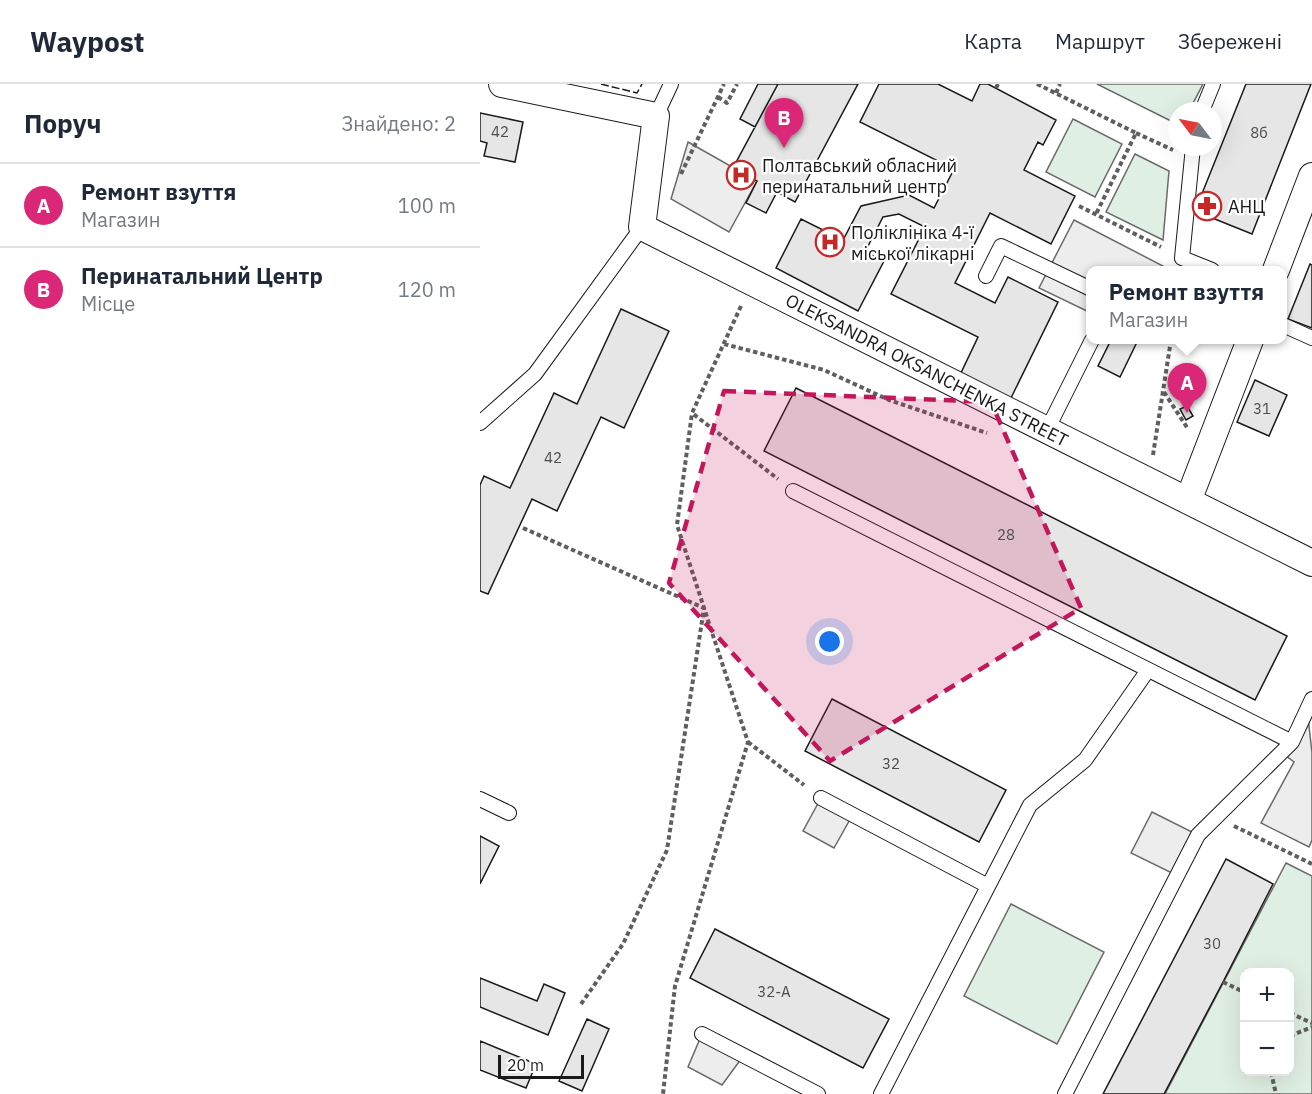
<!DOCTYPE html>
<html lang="uk">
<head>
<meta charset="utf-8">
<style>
  :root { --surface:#fff; --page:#f2f2f3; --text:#1f2937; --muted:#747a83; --line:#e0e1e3; --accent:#db2777 }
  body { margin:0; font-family:"IBM Plex Sans",sans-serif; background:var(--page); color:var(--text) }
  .controls { position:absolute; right:18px; bottom:18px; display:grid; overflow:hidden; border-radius:12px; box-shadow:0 6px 24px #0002 }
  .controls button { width:54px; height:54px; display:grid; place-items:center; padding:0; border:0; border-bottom:2px solid var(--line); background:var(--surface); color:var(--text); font:30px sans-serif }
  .compass { position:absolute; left:688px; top:18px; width:54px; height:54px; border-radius:50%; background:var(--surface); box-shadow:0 6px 24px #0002; rotate:302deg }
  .scale { position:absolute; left:18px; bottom:15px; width:86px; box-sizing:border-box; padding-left:6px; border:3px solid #1a1a1a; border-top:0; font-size:16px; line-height:21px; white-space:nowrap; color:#1a1a1a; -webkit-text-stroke:4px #fff; paint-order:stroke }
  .you { position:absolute; left:350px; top:558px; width:21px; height:21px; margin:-15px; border:4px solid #fff; border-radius:50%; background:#1a73e8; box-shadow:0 0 0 9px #1a73e833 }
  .badge { display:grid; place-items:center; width:39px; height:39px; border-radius:50%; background:var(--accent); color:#fff; font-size:20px; font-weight:700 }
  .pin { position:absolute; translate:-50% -50px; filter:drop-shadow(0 2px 3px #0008) }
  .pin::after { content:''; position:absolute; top:32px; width:21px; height:18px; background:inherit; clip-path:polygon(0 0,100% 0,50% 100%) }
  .popup { position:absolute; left:606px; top:182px; width:201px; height:78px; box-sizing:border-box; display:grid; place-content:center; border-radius:12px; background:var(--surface); filter:drop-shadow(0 2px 4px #0005); font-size:20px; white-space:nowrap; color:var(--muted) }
  .popup b { font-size:22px; color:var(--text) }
  .popup::after { content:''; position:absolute; left:50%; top:100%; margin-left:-12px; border:12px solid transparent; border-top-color:var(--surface) }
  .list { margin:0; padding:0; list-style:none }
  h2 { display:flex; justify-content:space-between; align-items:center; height:78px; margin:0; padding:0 24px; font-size:26px }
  h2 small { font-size:20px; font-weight:400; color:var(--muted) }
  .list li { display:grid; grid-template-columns:39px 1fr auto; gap:18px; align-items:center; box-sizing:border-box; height:84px; padding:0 24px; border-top:2px solid var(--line) }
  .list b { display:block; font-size:22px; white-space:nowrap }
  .list p { margin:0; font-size:20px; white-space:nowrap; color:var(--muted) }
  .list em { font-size:20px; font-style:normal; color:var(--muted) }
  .map { position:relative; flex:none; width:832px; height:1010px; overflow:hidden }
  header { display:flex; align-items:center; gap:36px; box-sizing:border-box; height:84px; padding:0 30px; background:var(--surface); border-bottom:2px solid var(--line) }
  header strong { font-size:28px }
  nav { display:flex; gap:33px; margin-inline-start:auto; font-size:21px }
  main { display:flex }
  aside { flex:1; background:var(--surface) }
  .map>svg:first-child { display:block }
  .green { fill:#e0efe3; stroke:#6a6a6a; stroke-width:1.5; fill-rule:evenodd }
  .parking { fill:#ededed; stroke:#6a6a6a; stroke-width:1.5 }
  .building { fill:#e6e6e6; stroke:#1a1a1a; stroke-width:1.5 }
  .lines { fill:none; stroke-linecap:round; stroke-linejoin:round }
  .lane-casing { stroke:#1a1a1a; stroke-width:16 }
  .street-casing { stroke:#1a1a1a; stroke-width:28 }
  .path { stroke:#5f5f5f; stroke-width:4; stroke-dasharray:4.5 3; stroke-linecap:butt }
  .lane { stroke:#fff; stroke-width:14 }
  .street { stroke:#fff; stroke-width:26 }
  .fence { stroke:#1a1a1a; stroke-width:1.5; stroke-dasharray:8 3; stroke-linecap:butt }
  .marked { fill:#c2185b; fill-opacity:0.2; stroke:#c2185b; stroke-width:4.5; stroke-dasharray:12 8; stroke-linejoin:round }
  .labels { text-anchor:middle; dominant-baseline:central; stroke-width:4.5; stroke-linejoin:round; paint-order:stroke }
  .number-label { font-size:15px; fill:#4d4d4d }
  .poi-label { font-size:18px; fill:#1a1a1a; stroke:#fff; text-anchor:start }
  .street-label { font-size:18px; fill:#1a1a1a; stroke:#fff }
</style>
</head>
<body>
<header>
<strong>Waypost</strong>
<nav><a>Карта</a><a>Маршрут</a><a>Збережені</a></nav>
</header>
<main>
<aside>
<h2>Поруч<small>Знайдено: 2</small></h2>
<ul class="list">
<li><span class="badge">A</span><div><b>Ремонт взуття</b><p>Магазин</p></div><em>100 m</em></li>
<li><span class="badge">B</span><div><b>Перинатальний Центр</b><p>Місце</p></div><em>120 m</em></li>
</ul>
</aside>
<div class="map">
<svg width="832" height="1010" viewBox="0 0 832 1010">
  <rect width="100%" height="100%" fill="#fff"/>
  <path class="green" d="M617,0H723L709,27H697V40Z
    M593,35L642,60L615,113L566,88Z
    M655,70L689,87L683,156L626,128Z
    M806,779L832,792V1010H685ZM764,888H810V988H764Z
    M531,820L624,868L577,960L484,912Z"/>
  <path class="parking" d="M208,58L277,97L249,148L191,115Z
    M594,136L683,182L681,186H611V229L559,204Z
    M827,624L832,669V756L829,763L781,739L814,678L801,668Z
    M341,714L373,730L354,764L323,747Z
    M672,728L718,751L698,792L651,769Z
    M222,950L264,971L242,1001L208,983Z"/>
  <path class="building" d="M278,0H298L275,43L260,35Z
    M298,0H378L315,118L297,108L286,129L266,119L277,97L253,84Z
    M399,0H458L492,17L500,0H508L576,36L563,61L558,58L544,86L595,112L571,160L510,129L475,199L515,219L528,193L578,218L530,316L480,291L498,253L411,210L445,143L419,130L403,133L385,168L404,177L378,227L296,184L321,135L363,156L381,122L429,111L454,124L474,85L380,38Z
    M766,0H831L772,150L715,127Z
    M0,29L43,38L35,78L4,72L7,59L0,57Z
    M830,180L832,181V244L808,235Z
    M141,225L189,247L144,344L121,333L77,427L52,415L8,510L0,507V401L4,392L30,404L74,309L97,320Z
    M631,256H658L640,293L618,282Z
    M775,296L807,311L789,352L757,338Z
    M316,304L807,552L775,616L284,367Z
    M707,322L713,332L706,336L700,325Z
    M352,615L526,706L499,758L325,667Z
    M0,752L19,762L0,800Z
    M746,775L793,800L743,898L684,1010H623Z
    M235,845L409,935L383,984L210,894Z
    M0,894L57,917L64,900L85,909L68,951L0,923Z
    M107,935L129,945L102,1007L79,997Z
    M0,957L56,980L46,1004L0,986Z"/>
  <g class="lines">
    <g class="lane-casing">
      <path id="lane" d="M722,27L733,0
        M176,32L191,0
        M713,63L702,174L732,186
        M506,192L521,162L611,205
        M803,241L832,254
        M0,339L55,290L162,143
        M567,346L612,256
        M313,407L812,658
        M341,714L508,802
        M0,715L29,729
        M222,950L338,1010
        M401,1010L550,721L605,676L668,586
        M585,1010L718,751L812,658L832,615"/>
    </g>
    <g class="street-casing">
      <path id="street" d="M22,0L176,32L162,143L832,479
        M796,186L832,92
        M708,417L770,256"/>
    </g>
    <path class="path" d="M557,0L656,49L616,130
      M516,4L518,0
      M576,9L580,0
      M238,13L247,19L257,0
      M656,49L693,66
      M201,90L244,0
      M599,122L681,163
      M261,222L212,329L298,395
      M244,260L344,286L409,316L507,349
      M684,308L708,345
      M673,371L691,256
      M43,444L224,524L268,658L195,902L183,1010
      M268,658L324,701
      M754,742L832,780
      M743,898L764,908
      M101,920L143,860L187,766L224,524L197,441L212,329
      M810,929L832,939
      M810,952L832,943
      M791,988L796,1010"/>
    <use href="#lane" class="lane"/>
    <use href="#street" class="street"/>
    <path class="fence" d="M121,0L157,9L162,0"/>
  </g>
  <path class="marked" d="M244,307L511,318L601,524L350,677L189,499Z"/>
  <defs>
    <g id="hospital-ring" transform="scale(1.5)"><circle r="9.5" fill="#fff" stroke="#c62828" stroke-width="1.5"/><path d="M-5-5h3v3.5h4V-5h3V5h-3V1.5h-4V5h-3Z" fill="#c62828"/></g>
    <g id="pharmacy-ring" transform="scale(1.5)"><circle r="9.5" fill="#fff" stroke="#c62828" stroke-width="1.5"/><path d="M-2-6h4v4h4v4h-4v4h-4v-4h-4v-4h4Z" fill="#c62828"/></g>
  </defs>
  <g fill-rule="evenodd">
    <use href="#hospital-ring" x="261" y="91"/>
    <use href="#pharmacy-ring" x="727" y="122"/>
    <use href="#hospital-ring" x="350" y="158"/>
  </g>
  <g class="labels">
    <g class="number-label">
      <text x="20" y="47">42</text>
      <text x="779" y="48">8б</text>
      <text x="782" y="324">31</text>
      <text x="73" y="373">42</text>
      <text x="526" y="450">28</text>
      <text x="411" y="679">32</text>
      <text x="732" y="859">30</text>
      <text x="294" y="907">32-А</text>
    </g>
    <g class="poi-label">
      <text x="282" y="81">Полтавський обласний<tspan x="282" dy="21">перинатальний центр</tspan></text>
      <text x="748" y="122">АНЦ</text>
      <text x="371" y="148">Поліклініка 4-ї<tspan x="371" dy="21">міської лікарні</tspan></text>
    </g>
    <g class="street-label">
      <text transform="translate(447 286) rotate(27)">OLEKSANDRA OKSANCHENKA STREET</text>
    </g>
  </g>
</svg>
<div class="controls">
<button>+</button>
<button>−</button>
</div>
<svg class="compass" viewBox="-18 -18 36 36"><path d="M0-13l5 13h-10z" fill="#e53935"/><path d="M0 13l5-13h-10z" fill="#747a83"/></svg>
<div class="scale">20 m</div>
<div class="you"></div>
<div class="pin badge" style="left:707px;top:329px">A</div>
<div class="popup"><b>Ремонт взуття</b>Магазин</div>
<div class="pin badge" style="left:304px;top:64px">B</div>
</div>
</main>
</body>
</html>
